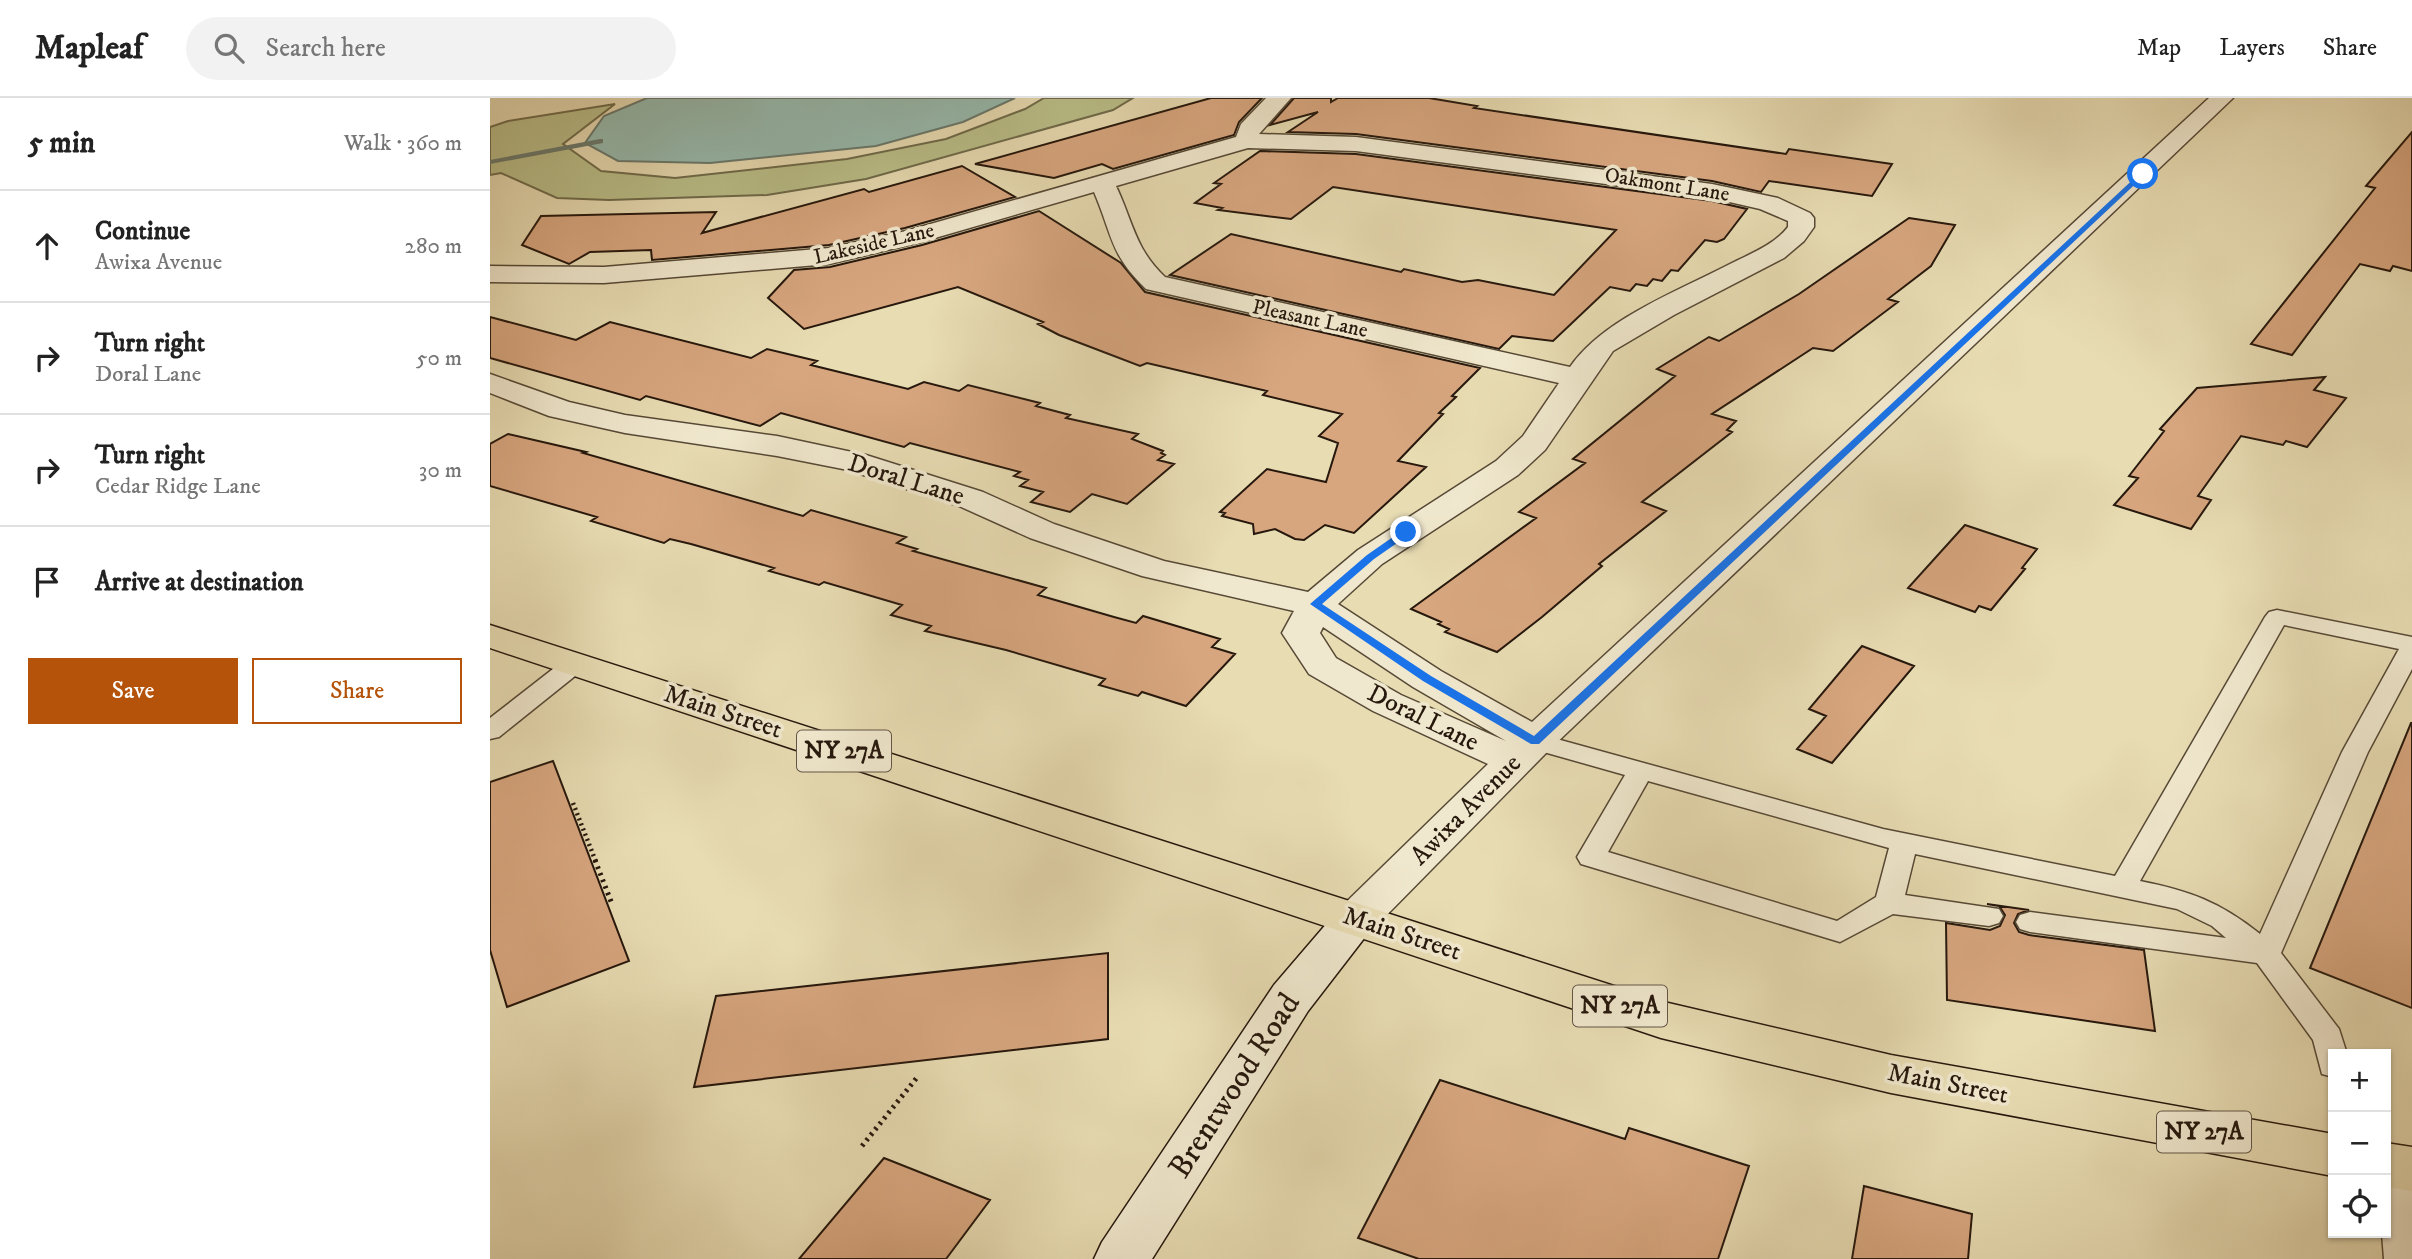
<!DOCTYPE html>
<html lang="en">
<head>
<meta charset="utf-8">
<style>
  :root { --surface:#fff; --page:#f2f2f2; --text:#222; --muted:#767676; --line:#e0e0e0; --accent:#b45309 }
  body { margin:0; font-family:"IM FELL DW Pica",serif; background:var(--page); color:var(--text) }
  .controls { position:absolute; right:21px; bottom:21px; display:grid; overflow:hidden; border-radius:0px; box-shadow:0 2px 5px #0004 }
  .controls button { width:63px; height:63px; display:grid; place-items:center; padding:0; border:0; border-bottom:2px solid var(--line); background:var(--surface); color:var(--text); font:35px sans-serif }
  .stop { position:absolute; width:21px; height:21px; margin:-16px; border:5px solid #1a73e8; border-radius:50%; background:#fff }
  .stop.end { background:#1a73e8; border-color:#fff; box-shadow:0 2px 7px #0008 }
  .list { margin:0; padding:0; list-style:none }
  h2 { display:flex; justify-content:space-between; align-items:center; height:91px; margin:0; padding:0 28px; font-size:30px }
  h2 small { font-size:23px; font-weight:400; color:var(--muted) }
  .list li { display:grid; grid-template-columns:46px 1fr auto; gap:21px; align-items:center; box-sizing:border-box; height:112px; padding:0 28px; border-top:2px solid var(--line) }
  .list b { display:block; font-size:26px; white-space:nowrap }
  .list p { margin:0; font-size:23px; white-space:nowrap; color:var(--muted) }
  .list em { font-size:23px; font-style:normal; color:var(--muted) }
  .actions { display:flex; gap:14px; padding:21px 28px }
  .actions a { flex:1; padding:16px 0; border:2px solid var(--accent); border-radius:0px; text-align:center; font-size:24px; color:var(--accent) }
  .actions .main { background:var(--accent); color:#fff }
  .icon { flex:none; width:38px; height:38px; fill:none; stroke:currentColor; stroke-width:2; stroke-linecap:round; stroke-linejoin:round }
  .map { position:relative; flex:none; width:1922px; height:1161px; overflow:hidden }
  header { display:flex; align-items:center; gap:42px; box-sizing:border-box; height:98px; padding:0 35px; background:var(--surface); border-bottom:2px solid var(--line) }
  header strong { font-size:33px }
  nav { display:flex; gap:38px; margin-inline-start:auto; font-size:24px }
  .search { width:490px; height:63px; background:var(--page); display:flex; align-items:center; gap:18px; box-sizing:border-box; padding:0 24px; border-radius:38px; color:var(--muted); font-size:26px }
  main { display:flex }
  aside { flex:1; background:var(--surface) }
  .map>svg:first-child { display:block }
  .green { fill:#babf8a; stroke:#706c4c; stroke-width:2 }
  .water { fill:#97bbaf; stroke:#6a7a6e; stroke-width:2 }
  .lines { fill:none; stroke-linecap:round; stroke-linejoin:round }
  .stream { fill:#6a7a6e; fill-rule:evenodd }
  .building { fill:#d7a67f; stroke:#26180d; stroke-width:2 }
  .lane-casing { stroke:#564936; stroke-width:3 }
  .street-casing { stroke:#564936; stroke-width:3 }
  .secondary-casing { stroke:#26180d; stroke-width:3 }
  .primary-casing { stroke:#26180d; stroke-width:3 }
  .path-far1 { stroke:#26180d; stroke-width:4.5; stroke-dasharray:2 3.5; stroke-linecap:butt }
  .path { stroke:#26180d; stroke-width:5; stroke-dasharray:2.5 4.5; stroke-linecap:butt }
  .lane { fill:#f0e8ce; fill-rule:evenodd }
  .street { fill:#f0e8ce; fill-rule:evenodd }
  .secondary { fill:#f0e8ce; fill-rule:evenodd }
  .primary { fill:#e8dcb3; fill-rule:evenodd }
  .route { fill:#1a73e8 }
  .labels { text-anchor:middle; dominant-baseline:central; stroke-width:7; stroke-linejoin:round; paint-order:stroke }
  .far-street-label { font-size:21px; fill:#26180d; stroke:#f0e8ce }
  .shield { fill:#f0e8ce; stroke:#635647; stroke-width:2 }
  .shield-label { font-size:24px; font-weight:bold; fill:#26180d }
  .street-label { font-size:26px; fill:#26180d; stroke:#f0e8ce }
  .near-street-label { font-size:32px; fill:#26180d; stroke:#f0e8ce }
</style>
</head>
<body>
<header>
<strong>Mapleaf</strong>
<div class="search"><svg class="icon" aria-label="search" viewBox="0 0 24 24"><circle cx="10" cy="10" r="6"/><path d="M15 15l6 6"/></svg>Search here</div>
<nav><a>Map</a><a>Layers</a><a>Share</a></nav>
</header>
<main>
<aside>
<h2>5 min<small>Walk · 360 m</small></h2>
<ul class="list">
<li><svg class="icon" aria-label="ahead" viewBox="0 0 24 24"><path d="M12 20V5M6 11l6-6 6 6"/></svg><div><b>Continue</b><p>Awixa Avenue</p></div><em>280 m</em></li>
<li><svg class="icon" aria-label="right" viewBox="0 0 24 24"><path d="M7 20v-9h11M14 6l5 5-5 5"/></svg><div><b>Turn right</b><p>Doral Lane</p></div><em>50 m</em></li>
<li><svg class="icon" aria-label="right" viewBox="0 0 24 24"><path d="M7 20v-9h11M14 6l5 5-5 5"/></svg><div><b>Turn right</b><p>Cedar Ridge Lane</p></div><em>30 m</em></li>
<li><svg class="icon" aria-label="arrive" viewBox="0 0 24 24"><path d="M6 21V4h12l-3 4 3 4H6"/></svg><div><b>Arrive at destination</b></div></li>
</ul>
<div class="actions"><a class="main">Save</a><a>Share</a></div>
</aside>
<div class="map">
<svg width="1922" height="1161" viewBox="0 0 1922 1161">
  <rect width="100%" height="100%" fill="#e8dcb3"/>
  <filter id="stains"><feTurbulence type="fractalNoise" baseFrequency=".00286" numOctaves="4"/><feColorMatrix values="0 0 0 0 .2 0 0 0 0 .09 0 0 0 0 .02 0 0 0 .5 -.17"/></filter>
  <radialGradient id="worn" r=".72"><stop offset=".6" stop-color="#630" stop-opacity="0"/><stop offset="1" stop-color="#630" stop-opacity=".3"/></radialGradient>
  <path class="green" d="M554,0H643L623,12L376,81L277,97L119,102L67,100L11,75L0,77V29L18,23L125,6L73,46L111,73L185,80L357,61L456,41L535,11Z"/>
  <path class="water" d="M157,0H525L473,24L386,48L220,65L128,63L95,45L114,18Z"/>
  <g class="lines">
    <path class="stream" d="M110,41H113V45L0,66V62Z"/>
  </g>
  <path class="building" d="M721,0H772L749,24L744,37L623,71L612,66L564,80L485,66Z
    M804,0H841V4L848,0H939L987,8L984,10L1296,56L1299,51L1402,66L1382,98L1279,83L1271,94L1222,83L866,36L798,34L828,14L780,27Z
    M1922,34V173L1903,168L1900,173L1870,166L1802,257L1761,246L1885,90L1876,88Z
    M770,53L866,56L1222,103L1257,111L1234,141L1227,144L1215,142L1188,173L1181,172L1172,183L1163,181L1157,188L1146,186L1140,193L1120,189L1063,243L1022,238L1009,251L680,177L741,136L911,174L914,171L972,184L988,182L1064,197L1126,132L843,89L801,121L728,112L732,110L705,105L731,86L724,85Z
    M472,68L525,99L415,130L339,147L162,162L161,152L100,154L79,166L32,147L51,118L226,114L212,135L374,91L379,94Z
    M549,113L631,165L655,194L990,270L962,298L966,299L949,315L953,316L908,363L936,369L864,435L835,427L814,442L805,441L785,431L764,436L763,426L732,418L735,415L730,414L777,371L836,384L848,345L829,338L852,316L773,297L777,293L657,265L650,268L569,237L548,226L553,224L468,189L314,231L278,200L304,172L340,169L432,147Z
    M1419,120L1465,127L1441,168L1398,201L1408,204L1343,253L1323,250L1222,316L1246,323L1237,332L1242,334L1152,404L1176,413L1109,466L1112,468L1052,519L1007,554L955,534L959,531L948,526L951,524L921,511L1046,420L1029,414L1095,365L1083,361L1185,278L1167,271L1219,239L1229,243L1309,196Z
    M0,219L86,242L120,224L261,260L277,251L327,263L321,267L418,291L434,284L469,293L478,287L550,305L546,308L580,317L576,320L648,336L642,341L673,353L671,355L675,357L668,362L684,366L637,406L602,396L580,414L541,404L553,394L530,388L538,382L524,378L530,374L420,345L414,349L291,315L270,328L156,298L150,302L0,260Z
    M1835,279L1824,292L1856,300L1817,349L1796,343L1793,347L1751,338L1708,398L1721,402L1701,431L1624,407L1648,380L1639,378L1674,333L1670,331L1707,290Z
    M18,336L96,354L93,355L313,418L321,412L416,439L407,445L427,451L423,453L556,490L548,497L624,519L646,525L653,518L730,541L722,549L745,556L696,608L652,594L648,598L609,587L615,581L516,552L435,533L441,528L401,517L412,507L334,484L329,487L279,473L284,470L201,446L180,441L174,445L101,423L107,419L0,388V346Z
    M1475,427L1547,451L1532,470L1535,471L1501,512L1489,508L1485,514L1418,490Z
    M1372,548L1424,568L1342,665L1307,651L1336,618L1319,611Z
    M1921,625H1922V910L1820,870Z
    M63,663L139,863L17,909L0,852V684Z
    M1497,806L1539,812L1528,816L1524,825L1529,834L1539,837L1654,852L1665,933L1457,902L1456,825L1500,832L1510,828L1515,817L1509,808Z
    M618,855V941L204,989L226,898Z
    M950,982L1135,1041L1139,1030L1259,1068L1228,1161H929L868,1140Z
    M394,1060L500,1102L456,1161H309Z
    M1374,1088L1482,1116L1478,1161H1362Z"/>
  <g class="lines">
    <g class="lane-casing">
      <path id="lane" d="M1787,512L1922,539V571L1878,654L1791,855L1849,931L1857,956H1843V979L1832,976L1823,942L1767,865L1540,834L1530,831L1526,824L1530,817L1540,814L1736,840L1722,828L1687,811L1425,756L1415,797L1509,811L1513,818L1509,825L1499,828L1403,816L1350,844L1091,766L1087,759L1135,677L1036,649L1032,643L1036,637L1045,635L1393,731L1625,778L1775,519L1779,514ZM1794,527L1909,551L1852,654L1770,836C1730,804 1700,793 1650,783ZM1158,683L1399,750L1386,799L1347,823L1118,754Z
        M86,558L95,560L98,565L95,570L9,639L0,641V620L77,560Z"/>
    </g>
    <g class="street-casing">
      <path id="street" d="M776,0H801L769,36L866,39L1222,86L1288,100L1320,115L1324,120V129L1314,143L1294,160L1184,217L1123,253L1055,352L1028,377L892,466L848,506L951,573L1042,624L1719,0H1743L1059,652L882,832L866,837L850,832L843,821L850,810L998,666L883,613L819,576L792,535L804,513L652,478L540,440L469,408L358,372L287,358L135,335L59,318L0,295V276L79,304L135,317L287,338L376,357L493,394L564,426L674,463L818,494L868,452L1006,363L1033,338L1069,285L656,191C619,155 623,138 604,94L431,144L339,166L114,185L0,184V168L114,169L339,150L416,133L746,39L751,26ZM758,50L866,53L1222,100L1270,111L1298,123V129C1284,147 1260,156 1240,166C1188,193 1113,221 1080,269L675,179C645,151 643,124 626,88ZM833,529L923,589L1016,643L911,597L846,560L830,535Z
        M1913,1048L1922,1051V1161H1894L1892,1135H1896V1054Z"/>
    </g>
    <g class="secondary-casing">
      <path id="secondary" d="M866,805L882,810L889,821L818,913L662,1161H604L612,1144L784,887L850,810Z"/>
    </g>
    <g class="primary-casing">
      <path id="primary" d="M0,527L1174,904L1401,957L1843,1036V1078L1401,995L1171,940L0,550Z
        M1896,1045L1922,1049V1093L1896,1089Z"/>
    </g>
    <path class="path-far1" d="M83,705L106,764"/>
    <path class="path" d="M105,762L122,806
      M372,1048L429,977"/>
    <use href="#lane" class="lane"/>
    <use href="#street" class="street"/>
    <use href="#secondary" class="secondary"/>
    <use href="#primary" class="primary"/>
  </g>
  <path class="route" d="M1650,75L1656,76L1049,646H1041L933,583L820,506L877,457L913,432H920V436L884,461L832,506L941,578L1044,638Z"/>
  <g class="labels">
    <g class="far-street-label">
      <text transform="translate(1177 87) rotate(9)">Oakmont Lane</text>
      <text transform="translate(384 146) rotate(-13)">Lakeside Lane</text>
      <text transform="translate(820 221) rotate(12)">Pleasant Lane</text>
    </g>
    <g class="shield">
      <rect x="307" y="632.5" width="94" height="41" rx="5"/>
      <rect x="1083" y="887.5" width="94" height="41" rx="5"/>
      <rect x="1667" y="1013.5" width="94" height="41" rx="5"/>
    </g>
    <g class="shield-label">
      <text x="354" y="653">NY 27A</text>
      <text x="1130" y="908">NY 27A</text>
      <text x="1714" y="1034">NY 27A</text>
    </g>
    <g class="street-label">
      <text transform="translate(416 382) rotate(17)">Doral Lane</text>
      <text transform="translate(233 614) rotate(18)">Main Street</text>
      <text transform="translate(933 620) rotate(26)">Doral Lane</text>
      <text transform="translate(976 712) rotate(-45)">Awixa Avenue</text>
      <text transform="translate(912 836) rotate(18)">Main Street</text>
      <text transform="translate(1458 986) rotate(11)">Main Street</text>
    </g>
    <g class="near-street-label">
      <text transform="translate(745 988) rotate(-57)">Brentwood Road</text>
    </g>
  </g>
  <rect width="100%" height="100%" filter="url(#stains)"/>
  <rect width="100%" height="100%" fill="url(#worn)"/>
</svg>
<div class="controls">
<button>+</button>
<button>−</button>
<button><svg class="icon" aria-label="locate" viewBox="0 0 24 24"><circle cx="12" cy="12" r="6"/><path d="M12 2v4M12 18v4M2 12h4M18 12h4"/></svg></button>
</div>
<div class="stop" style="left:1653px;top:76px"></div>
<div class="stop end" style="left:916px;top:434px"></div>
</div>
</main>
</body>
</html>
